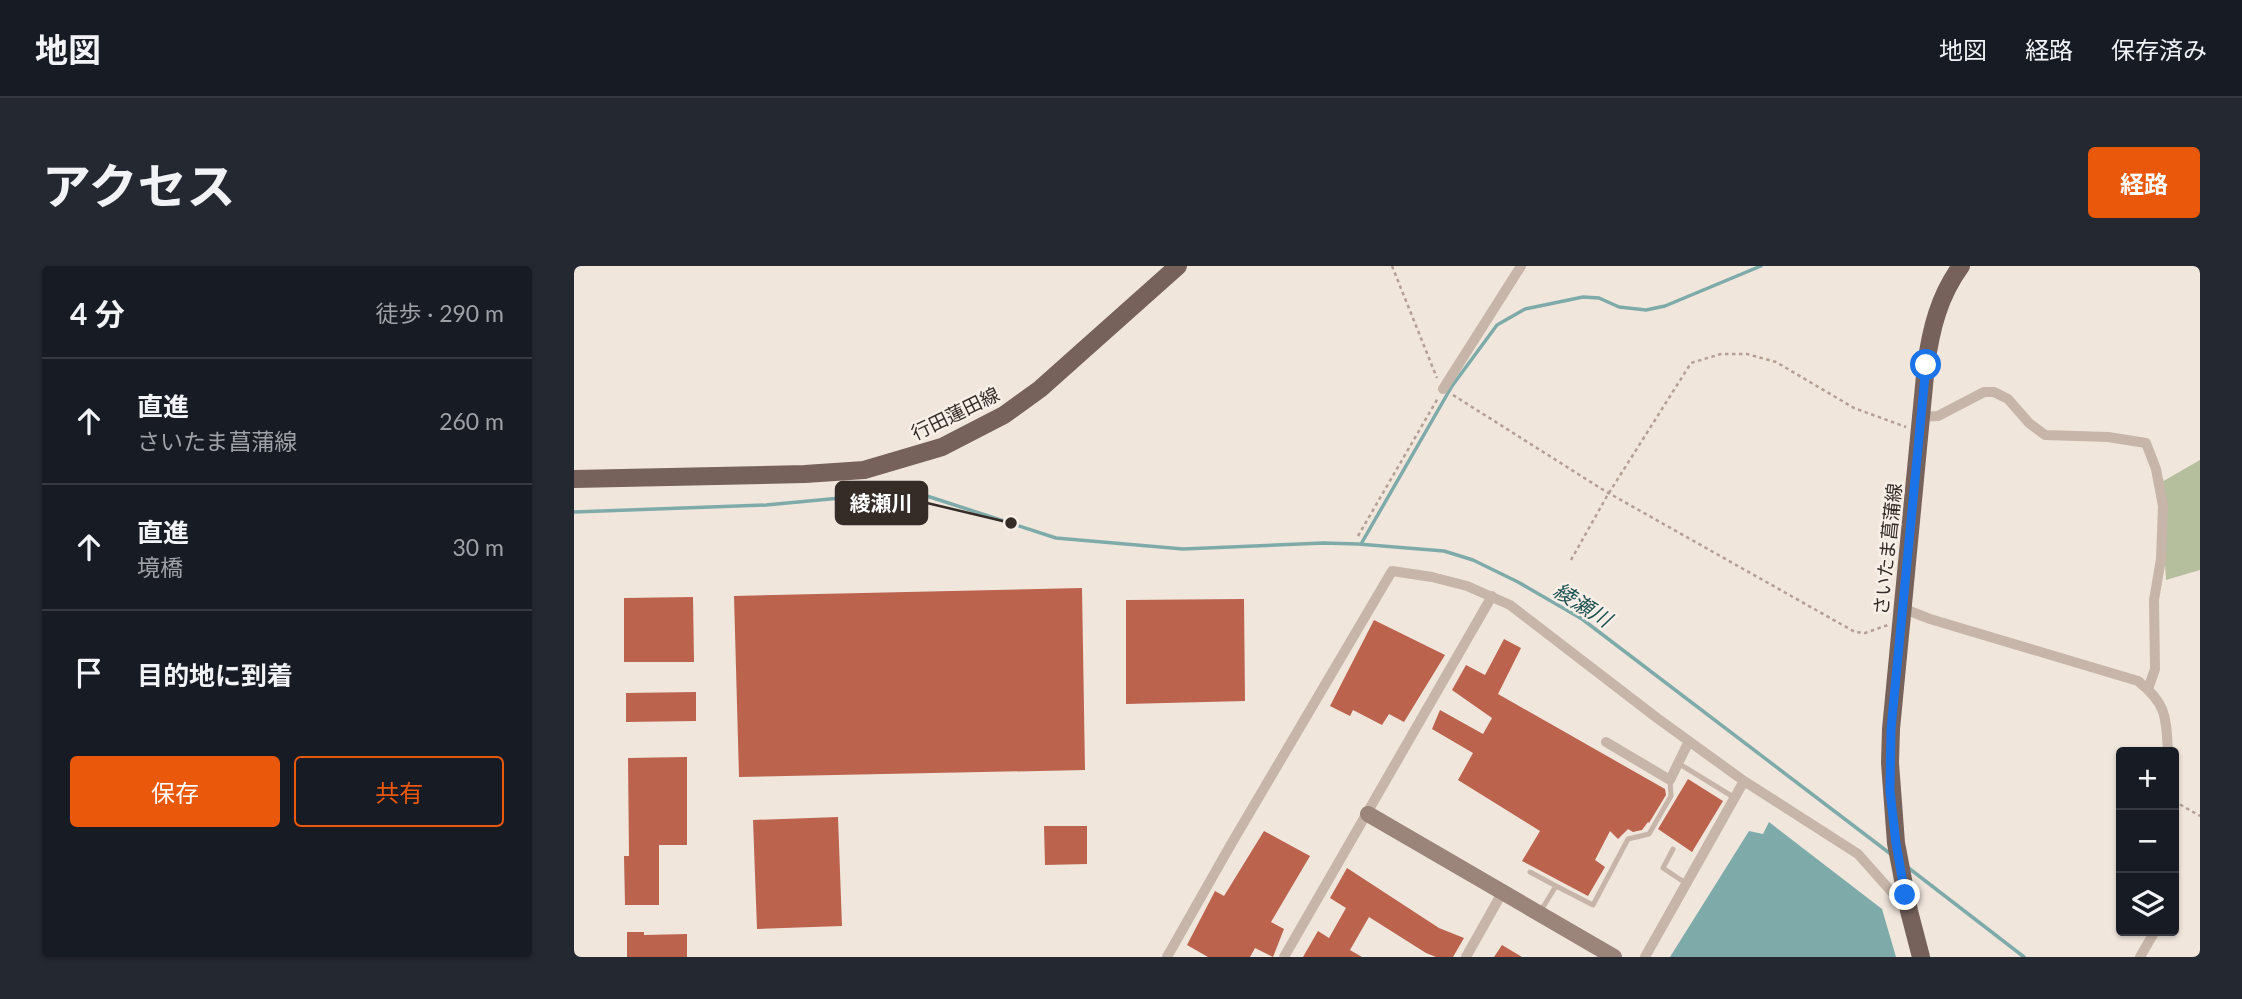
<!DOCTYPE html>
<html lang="ja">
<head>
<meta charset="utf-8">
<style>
  :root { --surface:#171b24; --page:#242831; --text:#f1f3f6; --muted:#9ea1a6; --line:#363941; --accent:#ea580c }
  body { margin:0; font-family:Lato,"Noto Sans JP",sans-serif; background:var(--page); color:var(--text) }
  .controls { position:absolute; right:21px; bottom:21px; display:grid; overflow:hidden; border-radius:7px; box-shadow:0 2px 5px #0004 }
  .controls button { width:63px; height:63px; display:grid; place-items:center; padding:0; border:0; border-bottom:2px solid var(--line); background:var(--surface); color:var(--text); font:35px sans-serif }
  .stop { position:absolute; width:21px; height:21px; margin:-16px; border:5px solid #1a73e8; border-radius:50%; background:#fff }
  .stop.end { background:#1a73e8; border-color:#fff; box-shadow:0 2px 7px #0008 }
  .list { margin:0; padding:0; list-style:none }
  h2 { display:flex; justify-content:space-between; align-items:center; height:91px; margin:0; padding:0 28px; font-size:30px }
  h2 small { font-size:23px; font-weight:400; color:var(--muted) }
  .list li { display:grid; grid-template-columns:46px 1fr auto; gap:21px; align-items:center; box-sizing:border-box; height:126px; padding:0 28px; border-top:2px solid var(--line) }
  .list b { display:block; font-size:26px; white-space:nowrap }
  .list p { margin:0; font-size:23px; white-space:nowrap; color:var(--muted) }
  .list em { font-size:23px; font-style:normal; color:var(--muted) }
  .actions { display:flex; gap:14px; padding:21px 28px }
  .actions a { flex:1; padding:16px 0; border:2px solid var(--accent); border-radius:7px; text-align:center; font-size:24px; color:var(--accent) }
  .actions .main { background:var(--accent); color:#fff }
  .icon { flex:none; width:38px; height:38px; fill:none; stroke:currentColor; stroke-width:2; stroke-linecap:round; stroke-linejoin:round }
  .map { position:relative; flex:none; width:1626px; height:691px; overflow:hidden; border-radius:7px }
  header { display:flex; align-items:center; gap:42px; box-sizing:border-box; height:98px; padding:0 35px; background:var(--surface); border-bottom:2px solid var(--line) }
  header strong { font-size:33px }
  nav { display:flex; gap:38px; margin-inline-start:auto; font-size:24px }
  .intro { display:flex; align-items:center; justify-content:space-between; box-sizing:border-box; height:168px; padding:0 42px }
  h1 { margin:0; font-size:49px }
  .button { padding:18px 32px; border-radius:7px; background:var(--accent); color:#fff; font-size:24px; font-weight:700 }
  main { display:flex; gap:42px; padding:0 42px }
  aside { flex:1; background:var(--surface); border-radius:7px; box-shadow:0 2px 5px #0004 }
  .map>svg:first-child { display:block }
  .green { fill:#b5be9d }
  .water { fill:#7eabaa }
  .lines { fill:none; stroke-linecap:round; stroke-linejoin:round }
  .stream { stroke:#7eabaa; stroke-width:3.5 }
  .building { fill:#bc634e }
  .path { stroke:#b39f93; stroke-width:2.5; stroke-dasharray:3.5 3.5; stroke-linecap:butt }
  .lane { stroke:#c7b5a9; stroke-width:5 }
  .street { stroke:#c7b5a9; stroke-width:10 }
  .secondary { stroke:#9b857b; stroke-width:16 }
  .primary { stroke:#76625b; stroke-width:18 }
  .route { stroke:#1a73e8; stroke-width:9 }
  .labels { text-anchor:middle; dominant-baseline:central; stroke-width:5; stroke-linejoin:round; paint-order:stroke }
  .street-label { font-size:19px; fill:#352c28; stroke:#f8f0e8 }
  .water-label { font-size:21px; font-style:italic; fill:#215253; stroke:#f8f0e8 }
  .leader { fill:none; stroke:#352c28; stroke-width:2.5 }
  .callout-dot { fill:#352c28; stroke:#f8f0e8; stroke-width:2.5 }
  .callout { fill:#352c28; stroke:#352c28; stroke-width:2.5 }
  .callout-label { font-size:21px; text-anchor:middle; font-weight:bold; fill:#fff }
</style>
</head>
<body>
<header>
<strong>地図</strong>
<nav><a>地図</a><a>経路</a><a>保存済み</a></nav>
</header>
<div class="intro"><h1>アクセス</h1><a class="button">経路</a></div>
<main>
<aside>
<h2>4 分<small>徒歩 · 290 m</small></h2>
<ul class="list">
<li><svg class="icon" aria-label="ahead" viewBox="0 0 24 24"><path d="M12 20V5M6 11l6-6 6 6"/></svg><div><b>直進</b><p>さいたま菖蒲線</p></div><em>260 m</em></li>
<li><svg class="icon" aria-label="ahead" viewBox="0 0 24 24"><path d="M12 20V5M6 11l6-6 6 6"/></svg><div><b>直進</b><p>境橋</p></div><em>30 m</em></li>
<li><svg class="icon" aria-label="arrive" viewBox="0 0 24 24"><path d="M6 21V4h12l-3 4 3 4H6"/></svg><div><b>目的地に到着</b></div></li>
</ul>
<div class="actions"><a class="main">保存</a><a>共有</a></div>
</aside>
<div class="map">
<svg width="1626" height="691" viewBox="0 0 1626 691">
  <rect width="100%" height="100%" fill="#f0e6dc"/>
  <path class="green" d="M1626,194V304L1592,314L1586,217Z"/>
  <path class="water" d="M1195,556L1308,643L1322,691H1096L1175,565L1189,568Z"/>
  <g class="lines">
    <path class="stream" d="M0,246L192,239L320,227L353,230L482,272L609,283L749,277L784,278L870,285L899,294L944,316L1008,353L1318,589
      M787,278L878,120L923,59L951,43L1009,31L1025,32L1045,41L1072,44L1091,40L1187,0
      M1332,600L1450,691"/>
  </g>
  <path class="building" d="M508,322L511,504L165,511L160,330Z
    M119,331L120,396H50V332Z
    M670,333L671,435L552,438V334Z
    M800,354L871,389L830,456L815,448L808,459L779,444L776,450L756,440Z
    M930,373L947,382L924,428L1091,523L1092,529L1075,557L1074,556L1068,564L1059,566L1054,563L1044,573L1036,565L1021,594L1031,601L1014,630L948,595L966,565L884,514L899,487L858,463L866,444L909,468L918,452L878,424L892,399L911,409Z
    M122,426V455L52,456V427Z
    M113,491V579H85V639H51L50,590H55L54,492Z
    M1114,513L1149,535L1118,586L1084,563Z
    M264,551L268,660L183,663L179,554Z
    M470,560H513V598L471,599Z
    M690,565L736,590L697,656L710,663L699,691L681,682L676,691H634L613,679L641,625L650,630Z
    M773,602L865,662L890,672L879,691H862L852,687L795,651L776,684L788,691H729L744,665L755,672L772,642L756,632Z
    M53,666H70V669L113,668V691H53Z
    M928,679L948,691H920Z"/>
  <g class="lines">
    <path class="path" d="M818,0L863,112
      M879,129L1031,225L1281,366L1291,367L1314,359
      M784,270L864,132
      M997,294L1033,230L1117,97L1147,88H1173L1202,96L1280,142L1332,161
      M1600,535L1626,550"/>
    <path class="lane" d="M1104,497L1161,532
      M1099,583L1089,602L1113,618
      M956,606L982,620
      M966,646L982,620L1019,639L1054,573L1075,568L1097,530L1096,514"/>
    <path class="street" d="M869,123L947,0
      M1346,151L1364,150L1410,126H1420L1434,133L1455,157L1471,169L1534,171L1572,177L1582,203L1589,240L1587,293L1580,334L1581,403L1574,423
      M1328,342L1356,353L1564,415C1593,438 1592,451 1594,486
      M1032,476L1096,514L1115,475
      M1170,515L1284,588L1332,642
      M593,691L656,580L818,305L858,311L893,320L936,339L1083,452L1170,515L1071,691
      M710,691L918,330
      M892,691L928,627
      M1566,691L1581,665"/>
    <path class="secondary" d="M794,548L1040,691"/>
    <path class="primary" d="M0,213L231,208L290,204L368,181L430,149L466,123L604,0
      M1347,691L1335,645L1322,577L1316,497L1317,463L1352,99C1357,63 1365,30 1387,0"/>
  </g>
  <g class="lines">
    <path class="route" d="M1331,629L1322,577L1316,525L1317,463L1352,99"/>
  </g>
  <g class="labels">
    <g class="street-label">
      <text transform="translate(381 147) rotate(-26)">行田蓮田線</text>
      <text transform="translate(1313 283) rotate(-84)">さいたま菖蒲線</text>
    </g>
    <g class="water-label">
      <text transform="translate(1009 338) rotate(32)">綾瀬川</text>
    </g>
  </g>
  <path class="leader" d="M437 257L353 237"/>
  <circle class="callout-dot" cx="437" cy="257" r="7"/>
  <rect class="callout" x="262" y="216" width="91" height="42" rx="7"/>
  <g class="callout-label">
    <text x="307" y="245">綾瀬川</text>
  </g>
</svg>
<div class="controls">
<button>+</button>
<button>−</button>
<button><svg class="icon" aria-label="layers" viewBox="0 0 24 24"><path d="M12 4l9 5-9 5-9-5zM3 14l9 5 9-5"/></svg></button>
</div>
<div class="stop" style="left:1352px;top:99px"></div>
<div class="stop end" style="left:1331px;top:629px"></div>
</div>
</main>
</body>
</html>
